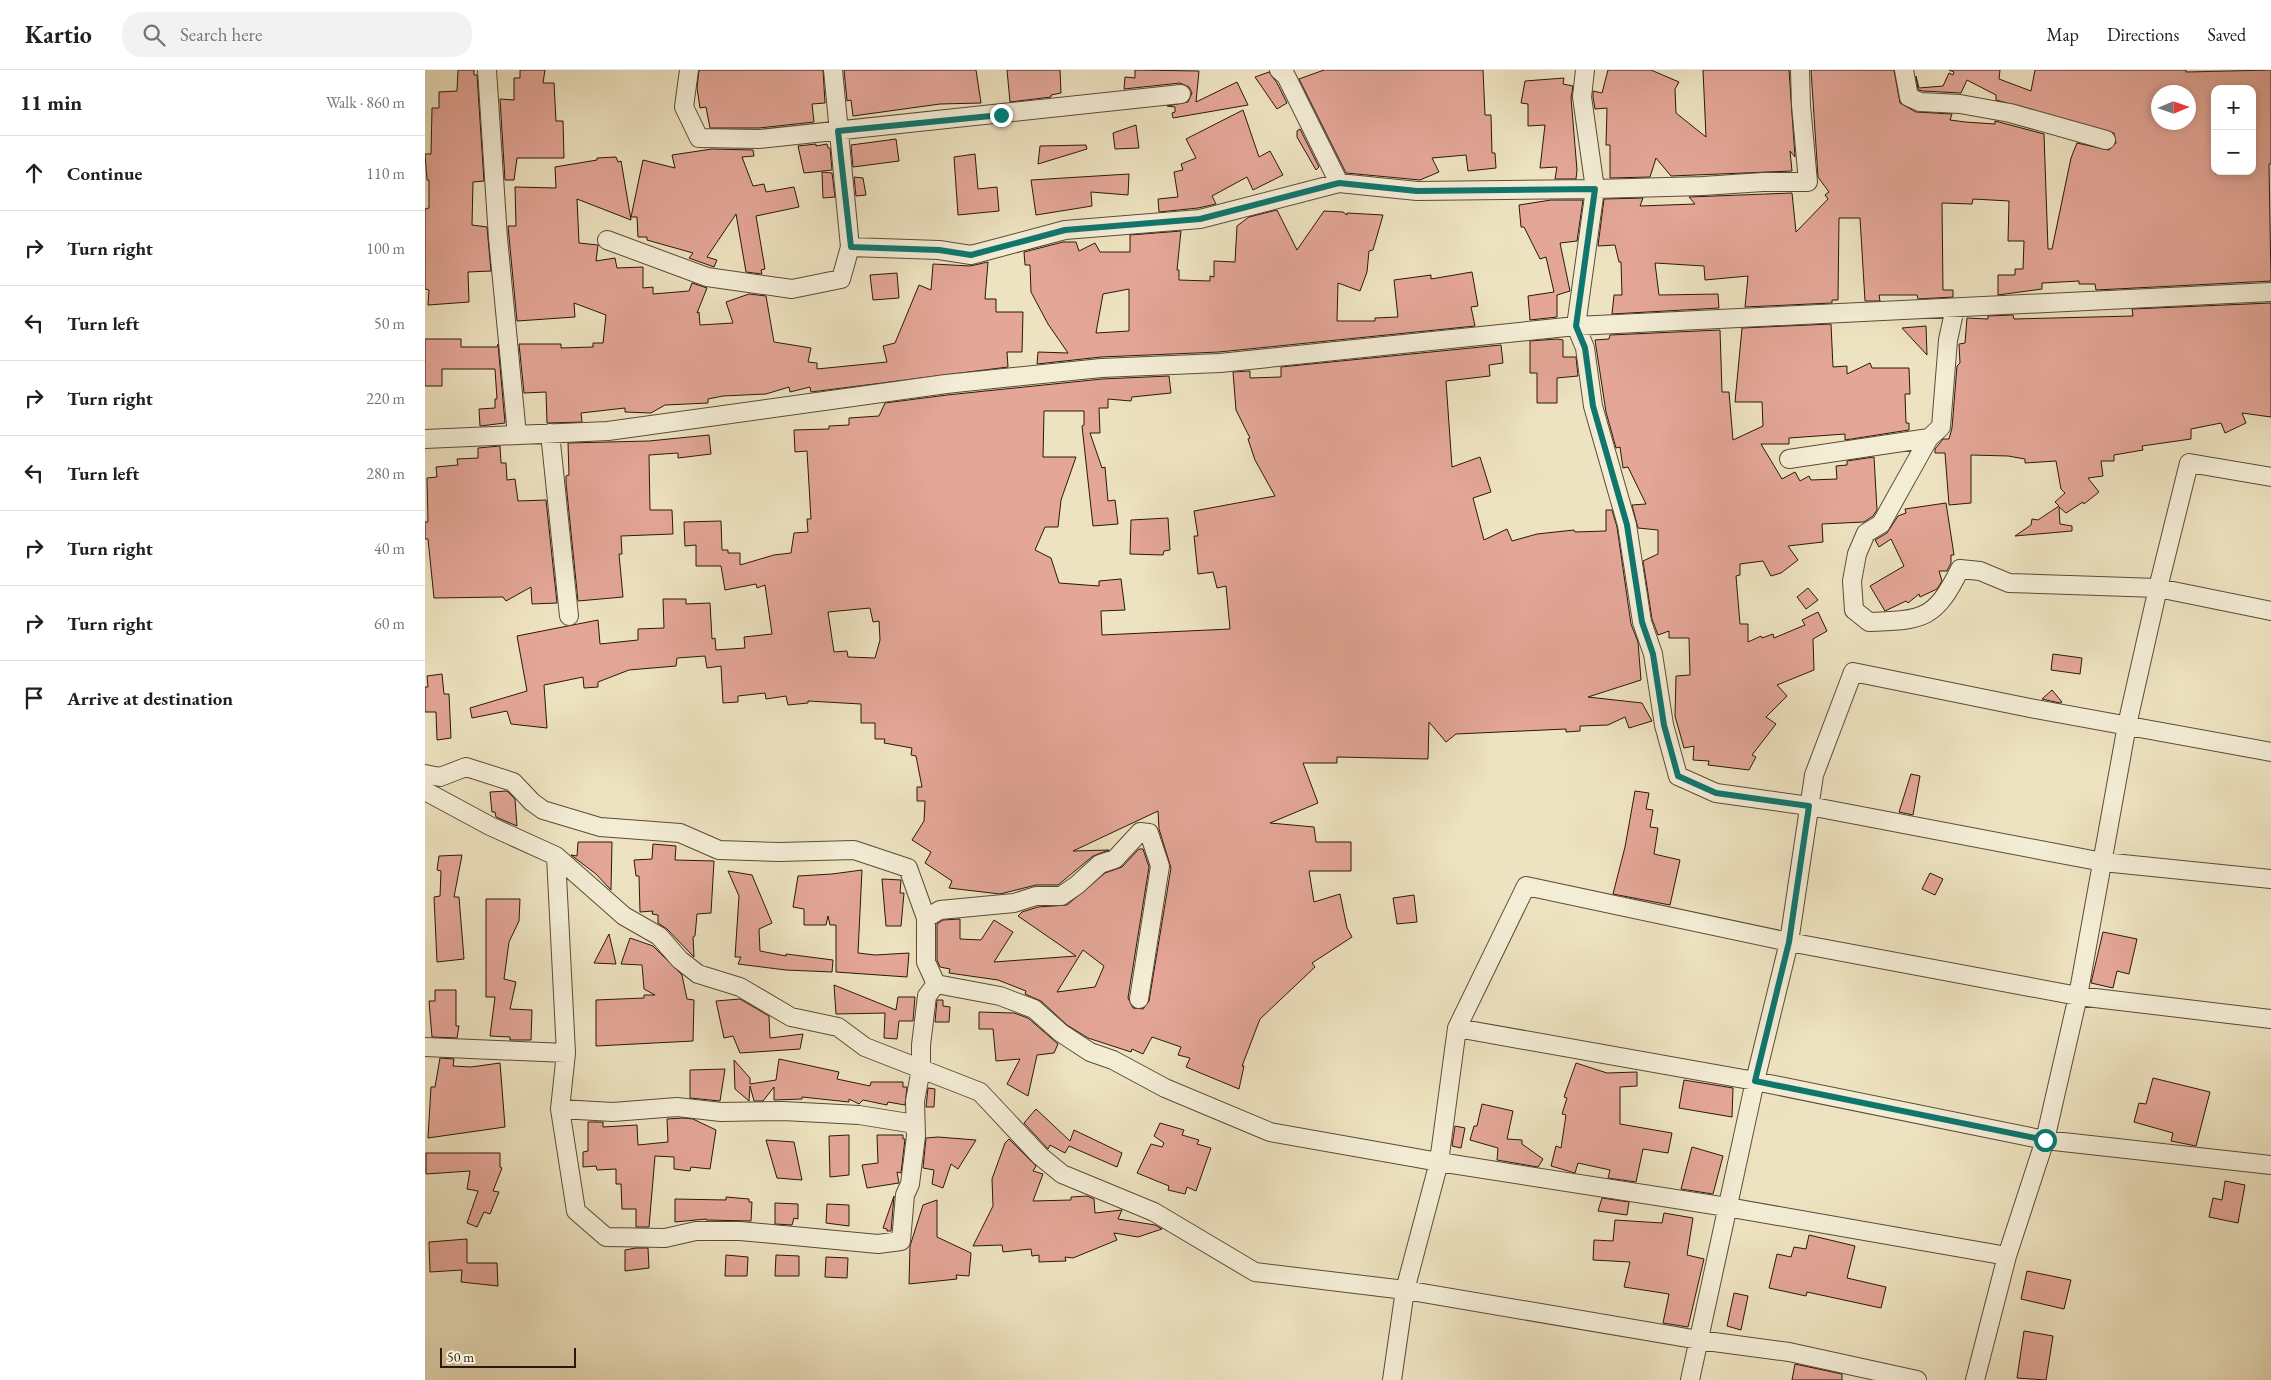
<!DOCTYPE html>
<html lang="en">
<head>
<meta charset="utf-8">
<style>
  :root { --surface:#fff; --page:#f2f2f2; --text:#202124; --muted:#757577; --line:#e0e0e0 }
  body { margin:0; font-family:"EB Garamond",serif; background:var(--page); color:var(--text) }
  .controls { position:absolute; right:15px; top:15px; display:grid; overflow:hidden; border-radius:10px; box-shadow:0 2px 8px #0003 }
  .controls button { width:45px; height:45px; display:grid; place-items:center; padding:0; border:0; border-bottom:1px solid var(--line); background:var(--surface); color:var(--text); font:25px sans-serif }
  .compass { position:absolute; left:1726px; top:15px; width:45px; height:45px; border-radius:50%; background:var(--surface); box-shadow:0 2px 8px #0003; rotate:88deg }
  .scale { position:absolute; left:15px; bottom:12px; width:136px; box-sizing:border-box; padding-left:5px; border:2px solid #2a180a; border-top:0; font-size:14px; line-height:18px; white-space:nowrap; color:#2a180a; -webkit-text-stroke:4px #f4edd6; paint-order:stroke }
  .stop { position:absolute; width:15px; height:15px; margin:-11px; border:4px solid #0f766e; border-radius:50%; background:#fff }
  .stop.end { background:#0f766e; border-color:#fff; box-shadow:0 1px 5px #0008 }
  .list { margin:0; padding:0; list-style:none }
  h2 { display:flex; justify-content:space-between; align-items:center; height:65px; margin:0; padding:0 20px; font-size:21px }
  h2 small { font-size:16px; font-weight:400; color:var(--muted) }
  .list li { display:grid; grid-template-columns:32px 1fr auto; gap:15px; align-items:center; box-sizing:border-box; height:75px; padding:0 20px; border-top:1px solid var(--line) }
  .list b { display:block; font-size:19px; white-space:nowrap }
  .list em { font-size:16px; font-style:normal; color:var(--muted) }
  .icon { flex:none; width:28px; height:28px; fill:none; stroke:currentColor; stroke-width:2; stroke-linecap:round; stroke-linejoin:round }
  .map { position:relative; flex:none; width:1846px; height:1310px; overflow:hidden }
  header { display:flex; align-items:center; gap:30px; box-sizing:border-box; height:70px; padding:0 25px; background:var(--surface); border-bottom:1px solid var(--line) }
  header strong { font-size:24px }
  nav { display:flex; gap:28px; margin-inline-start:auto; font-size:18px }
  .search { width:350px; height:45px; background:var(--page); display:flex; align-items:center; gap:12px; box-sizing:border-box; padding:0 18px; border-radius:20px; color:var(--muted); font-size:19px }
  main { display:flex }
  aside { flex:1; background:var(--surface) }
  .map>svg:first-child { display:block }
  .building { fill:#e4a697; stroke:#2a180a; fill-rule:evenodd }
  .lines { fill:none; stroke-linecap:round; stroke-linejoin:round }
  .street-casing { stroke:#5b4b38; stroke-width:20 }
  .street { stroke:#f4edd6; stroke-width:18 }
  .route { stroke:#0f766e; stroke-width:6 }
</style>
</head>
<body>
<header>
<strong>Kartio</strong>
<div class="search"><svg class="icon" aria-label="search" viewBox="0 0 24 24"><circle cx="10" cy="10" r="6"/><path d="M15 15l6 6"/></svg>Search here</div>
<nav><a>Map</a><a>Directions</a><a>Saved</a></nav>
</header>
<main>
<aside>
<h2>11 min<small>Walk · 860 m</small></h2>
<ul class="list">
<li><svg class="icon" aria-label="ahead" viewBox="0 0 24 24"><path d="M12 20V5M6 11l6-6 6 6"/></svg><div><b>Continue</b></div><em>110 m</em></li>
<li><svg class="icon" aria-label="right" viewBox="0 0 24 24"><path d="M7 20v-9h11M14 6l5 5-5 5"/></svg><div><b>Turn right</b></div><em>100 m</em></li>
<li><svg class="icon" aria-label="left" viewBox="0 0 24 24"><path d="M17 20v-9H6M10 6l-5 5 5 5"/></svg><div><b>Turn left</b></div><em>50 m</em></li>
<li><svg class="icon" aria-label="right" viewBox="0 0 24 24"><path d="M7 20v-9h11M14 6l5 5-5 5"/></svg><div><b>Turn right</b></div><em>220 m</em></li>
<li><svg class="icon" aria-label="left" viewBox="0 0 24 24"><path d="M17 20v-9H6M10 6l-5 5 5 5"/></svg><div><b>Turn left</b></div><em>280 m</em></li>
<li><svg class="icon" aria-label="right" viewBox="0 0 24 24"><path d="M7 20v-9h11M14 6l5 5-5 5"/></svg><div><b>Turn right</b></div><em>40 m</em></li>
<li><svg class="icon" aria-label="right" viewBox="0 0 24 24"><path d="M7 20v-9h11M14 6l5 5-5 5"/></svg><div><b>Turn right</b></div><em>60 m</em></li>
<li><svg class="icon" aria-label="arrive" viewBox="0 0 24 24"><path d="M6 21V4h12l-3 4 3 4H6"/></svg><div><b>Arrive at destination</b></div></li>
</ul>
</aside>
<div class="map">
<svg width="1846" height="1310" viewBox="0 0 1846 1310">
  <rect width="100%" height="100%" fill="#eee3c0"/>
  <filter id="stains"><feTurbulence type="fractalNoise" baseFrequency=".004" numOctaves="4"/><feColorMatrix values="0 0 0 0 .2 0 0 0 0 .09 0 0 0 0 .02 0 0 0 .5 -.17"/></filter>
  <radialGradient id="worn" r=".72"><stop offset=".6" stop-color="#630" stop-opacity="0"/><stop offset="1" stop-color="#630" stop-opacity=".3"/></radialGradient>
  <path class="building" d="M33,0H49V5H52L59,111L48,112L47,155L62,157L66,201L43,202L44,232L3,235L4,220L0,219V139L4,138V110H2L0,84H6L7,38H14V22L32,21Z
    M95,0H120L118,13H129L131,51H138L139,88H92L89,110H80L75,29L89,30V8H95Z
    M274,0H398L400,33L387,34L389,52L334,58H285L281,37L275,38L272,18Z
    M419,0H551L556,33L515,34L428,46L426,30L422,31Z
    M582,0H635L636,23L626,25V27L585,32Z
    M710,0L774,1L771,32L812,12L823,35L748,48L747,43L750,42V37L742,36L763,32L767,23L764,17L755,13L699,19L700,7L710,8Z
    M899,0H1058L1060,45H1066L1067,83H1070L1071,98L1043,101L1041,85L1007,88L1014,102L995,110L921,103L874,9Z
    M1183,0H1226L1254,12L1250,19L1251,43L1281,67L1278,0H1364L1370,87L1365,81L1367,101L1246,106L1231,88L1225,107L1185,108V75H1181L1182,38L1170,39L1168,27V21L1177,23Z
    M1386,0H1469L1475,33L1491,42L1527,44L1525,50L1540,52L1570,54V51L1619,64L1623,179H1627L1646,88L1652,73L1684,80L1691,73L1689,63L1571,30V25L1542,10L1536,23L1498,21L1493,20L1491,6L1494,18L1518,16L1524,3L1528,5L1529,2L1524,0H1575L1574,9L1606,21L1610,0H1761V2L1846,0V94H1844L1846,211L1671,220L1670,214H1654V211L1617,213V219L1573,225V205H1590V199H1598L1599,171H1583L1584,131L1548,129L1547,134L1517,133L1518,220H1528V227L1493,229L1492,225H1454L1455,231H1440L1435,148H1414L1413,230H1407V233L1320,237L1323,206L1280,210L1279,196L1230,193L1234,225L1293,224L1294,238L1187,244L1189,225H1197L1196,192H1194L1190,175L1173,176L1179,129L1218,128L1215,136L1270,134L1264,127L1367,123L1371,162L1403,129L1400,125L1404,122L1393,107ZM1790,19H1827V102L1790,103ZM1734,22H1764V52H1734Z
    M844,2L852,13L862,33L852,39L830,7Z
    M1139,8L1138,14L1148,16L1146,28L1152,100L1151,109H1130L1132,97L1115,98L1120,55L1103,56V34L1096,33L1100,11Z
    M818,40L834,87L845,81L858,105L828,120L822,107L787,126L791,134L773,138L734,142L733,129L753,127L749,102L758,100L756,94L771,88L761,69Z
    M711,55L714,78L690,79L688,63Z
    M875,59L894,97L891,100L872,67V61Z
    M471,69L474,91L428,97L426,75Z
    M391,74V76L402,74L403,78H405L407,100L379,103L373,76Z
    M661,75L662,79L613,94L615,76Z
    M287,79L328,80L329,86L317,87L328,116L339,114L341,122L369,117L374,137L331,146L340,199L336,200L337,204L321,202L311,144L282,187L292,190L289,197L264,188L268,183L222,170V167H213L212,147H206L218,90L250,98L247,85Z
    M550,84L553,119L572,117L574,141L533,145L529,87Z
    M191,87L193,92L196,91L206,150L152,129L154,173L173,175L171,191L190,188L192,198L218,197V218L228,217V224L264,221L267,213L282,218L272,243L274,242L275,255L308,253L301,232L324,224L341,226L349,272L386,278L383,292L392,293V299L462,292L458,276L470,273L494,215L506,220L508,194L545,196L563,192L560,229H571V242H598L597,282H582L583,297L386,322L385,317L365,322L364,317L341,324L298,326L283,329V333L240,335L226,343L200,342V338L156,343L157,352L122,353L121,322L99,323L94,274H136V278L168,277V273H178L181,245L149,233L150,247L92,251L83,156H91L90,117L131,118L130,97L172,90V88Z
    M397,102L407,103L410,127L398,128Z
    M704,104L703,125L666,122L667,136L611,145L606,110Z
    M429,107L438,108L441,125L431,126Z
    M1126,130H1158L1152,171L1135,173L1145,221L1132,225V247L1105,250L1103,226L1129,222L1121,187L1115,189L1099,157H1096L1094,135Z
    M852,140L872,180L899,141L918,142L922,145V143L958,145L948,180L944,181L942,202L935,221L913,213L912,251H950V248L973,247L969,210L1006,205V209L1047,202L1053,236L1046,237L1050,256L794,282L676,287L612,294L613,282L643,283L623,254L606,222L605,195H600L599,182L638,172H651L654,181L670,173L675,182H705V165L756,161L752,200H754V210L785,211V206L789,207V191L810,192L812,156L824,147ZM704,219V261L671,263L678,224Z
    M472,203L474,228L448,230L445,205Z
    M1846,233V347L1817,343L1821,353L1800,363L1796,353L1766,359V369L1717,376L1718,380L1689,385V391H1676L1678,406L1663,408L1674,422L1659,434L1658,432L1641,443L1634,437L1635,454L1647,456V461L1590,466L1606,455L1607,449L1613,450L1634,436L1630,432L1640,423L1636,419L1631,391L1600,393V389L1583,386L1546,385V433L1524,435L1520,383H1510V379L1518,369H1524L1527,358L1532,296L1535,293L1534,274L1540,273L1542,248L1563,249V246L1588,245L1589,249L1708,246L1707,239Z
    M1406,254L1408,297L1422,296V304L1445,293L1447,298H1484L1485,324H1480L1481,353H1484V360L1420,370V364L1364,368V374H1336L1357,409L1370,402L1375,411L1384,406L1386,410L1412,409L1411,396L1422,395V391L1449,387L1452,440L1448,446L1439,452L1397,454L1398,472L1363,476L1373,490L1356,503L1346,506L1338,491L1315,494V505L1311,506L1315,554H1323V572L1336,566L1337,568L1348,564L1349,568L1380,555L1377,550L1393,542L1402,561L1388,569L1389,600L1352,615L1362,626L1341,647L1351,654L1327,685L1331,687L1324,700L1283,695L1284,691L1268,690L1269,676L1259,678L1250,646L1251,606L1265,605L1264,568H1244V561L1233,565L1227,549L1218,491L1233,484V460L1213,458L1207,435L1221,434L1203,397L1198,398L1195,377L1191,378L1181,342L1170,270L1184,269L1185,265L1295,260L1297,322H1304L1308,370L1338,356L1337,332H1310L1317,258Z
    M1501,256L1502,285L1477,258Z
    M0,269H36V277H72L73,274L80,353L55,356L54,339L70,338V329H72L70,299H17V316H0Z
    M1132,269L1138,270V287H1151L1153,306L1132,308V333H1112V303H1105V271Z
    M1076,275L1078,293L1064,295L1065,306L1021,311L1027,397L1055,387L1066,422L1048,428L1059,470L1082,459L1087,471L1112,464L1149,460L1150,462L1181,461V440H1187L1192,457L1206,554L1213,572L1216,610L1163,627L1217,633L1227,651L1204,658L1200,647L1183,655L1155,656V661L1141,662V659L1031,664L1021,672L1004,652L1003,689L912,687V693H878L893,733L845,753L889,757L891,772H926V801H884L889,832L915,824L922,858L927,867L887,893L890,897L835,949L817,996H819L814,1019L761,997L765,988L753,985L756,977L727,967L718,984L707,979L706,982L663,968L642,955L616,931L600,924L601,921L573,910L524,903L525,899L515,897L512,890V854L518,850L535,849V869L556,870L569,850L588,862L569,892L651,886L593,846L597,842L613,837L642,835L680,803L697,797L714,779H718L724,797L703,928L708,938L718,939L724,931L746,798L734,759L733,741L648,781L684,780L668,786L633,815H611L575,824L524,818L527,811L500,793L506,782L487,770L499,751L500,731H492V717H497L491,686L486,685L487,678L459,673L460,669H450V653H436V634L383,631V633L363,635L361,626L341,629L340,623L313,626V632L298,633L296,596L282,598L280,586L252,588L251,596L204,600L173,612V617L159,618L158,607L119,615L122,658L86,654L82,641L47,648L45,638L102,621L92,566L173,550L175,574L213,570V559L239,558L238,529H261V534L285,533L287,569L290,568L291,580L320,578L319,567L347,564L340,515L332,518L331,514L300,520L296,496H271V475L260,476L259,452L296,451L297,480H303V483H315V495L349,485L366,483L369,463L383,462L382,449H386L382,381L370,382L369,360L404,359V356L424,355V348L454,346L460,333L522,325L677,309L744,306L746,323L707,327L706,331L683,329V338H674L675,363H665L677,398L680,397L683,431L690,430L693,454L668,456L657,356L659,355V341H619L618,387H651L636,430L633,457H620L610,480L626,488L634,513L674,516V511L696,509L700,540L676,541L677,565L805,559L801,516L792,518L788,502L773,504L769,466H773L769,441L850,426L830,390L823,369L825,368L811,340L808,302L825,301V308L856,307V297ZM445,538L448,552L454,551L455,570L450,588L423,587L422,581L409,582L403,542ZM658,880L679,896L670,917L632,922Z
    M284,365L286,384L253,388V383L224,385L225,440H247L248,464L196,466L197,484H194L198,527L153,531L141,413V406L144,405L143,373L224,371Z
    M75,376L76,393H81L82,410L90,409L93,431L121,430L132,533L107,534L106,517L81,531L78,527L9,528L3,469H0V452H3L2,408L12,407L11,397L33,395L32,389L53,388V378Z
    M1521,433L1529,485H1526V493L1522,501H1514L1517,511L1512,519L1495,527L1494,524L1483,533L1481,531L1460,541L1445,516L1479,496L1466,469L1454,477L1450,470L1462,463L1473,446L1481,443L1480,439Z
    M743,448L745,480L739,481L738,485L705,484L706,450Z
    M1383,518L1393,530L1381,539L1372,527Z
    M1628,584L1657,588L1655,604L1626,600Z
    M17,604L19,624H24L26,668L12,670L11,642H0V617H3L2,606Z
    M1627,620L1637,632L1635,633L1617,629Z
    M1486,704L1495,706L1488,745L1474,742Z
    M82,721L90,729L92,756L71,747L70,742H67L65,722Z
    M1210,721L1224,723L1221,739L1228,740L1225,757L1233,758L1229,784L1255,790L1245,835L1188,824L1200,777Z
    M153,772H187L186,820L171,804L146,785L152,786Z
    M228,774L251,776L250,790L289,791L286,843L272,844L270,866L268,867L269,887L242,859L233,853V845L227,844L228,841L215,842L214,806H211L209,790L227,789Z
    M37,785L29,827H34L39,889L12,892L9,827L15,826L16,801L12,800L14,786Z
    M437,800L433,883L450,885L484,883L482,907L411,902V855H405L403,846L401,855H379V839L368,837L373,806L407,804Z
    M303,801L327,805L347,853L334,859L335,881L361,886V884L408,890L407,902L361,900L313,894L316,887H310L314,826Z
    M1505,803L1518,809L1510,825L1497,819Z
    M457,809L476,810L475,823H479L476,856H461Z
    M989,825L992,852L972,854L968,828Z
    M61,829H95L94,851L84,872L79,909L91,912L85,939L107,940L106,970H85V967L65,966L70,927H61Z
    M1678,862L1712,869L1704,904L1692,901L1688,918L1666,913Z
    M184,864L191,894L169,893Z
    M205,868L228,876L257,905L262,929L269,930L268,971L171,976V930L219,928V925H230L219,919L217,895L196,894Z
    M409,915L471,940L473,927H490L488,951H474L472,969L459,968L460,943L411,944Z
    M10,920H31V956H34L32,968L7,967L4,931H10Z
    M315,929L344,946L345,968L378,964L375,979L315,983L308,966L299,968L291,931Z
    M512,930H518V936L525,937L524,952H510Z
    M554,942L589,943L603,948L633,974L629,983L612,985L603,1026L582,1014L595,989L571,991L568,959H554Z
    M15,988L29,989L28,996L46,997L75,993L80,1057L3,1068L6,1017H10Z
    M354,989L414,1002L412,1009L445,1016L446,1012H478V1017H482L480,1035L463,1032L462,1035L438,1030L434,1034L424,1029V1032L377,1027V1029L349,1030V1017L338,1031H329L325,1016L324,1031L310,1019L309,990L325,1008V1014L351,1010Z
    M1151,993L1182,1003L1212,1002V1016L1195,1017V1054L1247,1063L1243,1083L1218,1079L1211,1112L1183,1108L1185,1100L1153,1093L1150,1103L1126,1096L1131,1076L1136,1078L1141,1045L1137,1044L1142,1028L1139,1027Z
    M300,999L295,1031L265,1028V1000Z
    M1728,1008L1785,1022L1771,1076L1746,1071L1748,1063L1709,1052L1714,1033L1721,1034Z
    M1259,1010L1308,1018L1307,1047L1254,1038Z
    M503,1018L510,1019L509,1037H501Z
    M1057,1034L1088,1041L1082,1069L1097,1070V1074L1118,1089L1113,1097L1072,1090L1073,1078L1045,1070L1049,1056H1052Z
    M611,1039L645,1071L649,1060L697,1083L692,1097L644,1076L640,1083L625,1075L623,1079L599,1053Z
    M258,1048L268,1049L291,1060L285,1099L266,1097L265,1101L249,1099V1087L230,1086L224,1157H211V1139H197L196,1114H191V1099L172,1100L171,1096L158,1097V1082L163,1081V1052H178V1057L212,1055L213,1075L243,1072L242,1049Z
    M735,1053L759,1060L757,1065L774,1070L772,1074L786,1078L771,1121L762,1117L760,1124L743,1120L744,1116L712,1103L726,1074L737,1077L739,1073L729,1066Z
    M1030,1056L1040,1058L1036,1078L1027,1076Z
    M424,1065V1105L405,1107L404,1066Z
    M452,1065H478V1069H480L476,1103L472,1102L474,1113L442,1118L437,1095L453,1093Z
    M513,1067L551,1070L533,1099L526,1094L518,1118L507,1114L509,1100L498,1098L501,1068Z
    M584,1069L611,1096L608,1101L618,1104L608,1131L646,1130V1127L662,1126L669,1129L670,1143L697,1140L693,1149L730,1155L737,1159L713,1167L689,1163L692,1170L648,1188L640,1187L641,1191L614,1192V1185L607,1186L606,1179L578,1182L577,1175L548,1176L568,1136L567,1109L580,1073Z
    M341,1070L369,1072L377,1110L352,1108Z
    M1267,1077L1298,1086L1288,1124L1256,1119Z
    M1,1083H75V1097L77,1098L68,1121L74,1122L65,1144L59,1142L52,1157L42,1153L53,1121L42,1119L45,1101L1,1104Z
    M1800,1111L1820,1115L1813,1153L1784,1147L1788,1128L1797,1130Z
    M469,1126L466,1161H462V1159L458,1158Z
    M301,1127L324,1129V1132H327L326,1151L281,1150V1149L250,1152V1129L301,1130Z
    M1177,1128L1204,1132L1202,1145L1173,1141Z
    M512,1130V1167L546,1183L544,1206L531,1205L532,1209L484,1214L485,1176L498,1135Z
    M350,1133L373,1134V1149L369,1148L367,1155L350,1154Z
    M402,1134L424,1135V1156L401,1153Z
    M1239,1143L1268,1148L1262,1185L1279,1189L1263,1257L1238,1253L1244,1224L1199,1217L1205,1192L1168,1190L1169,1170L1188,1171L1190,1150L1237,1153Z
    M1384,1165L1430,1176L1422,1208L1461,1217L1456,1238L1382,1222L1381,1226L1344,1218L1352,1184L1366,1187L1369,1177L1381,1179Z
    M42,1169V1193H72L73,1216L36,1212L37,1200L5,1202L4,1172Z
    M211,1178H223L224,1198L200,1201V1180Z
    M301,1185L323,1187L322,1206H300Z
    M351,1185L374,1186V1206H350Z
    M401,1187L423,1188L422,1208L400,1207Z
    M1602,1201L1646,1210L1639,1239L1596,1229Z
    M1309,1223L1323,1226L1316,1260L1302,1256Z
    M1599,1261L1628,1266L1621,1310L1592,1308Z
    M1370,1294L1417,1304V1310H1367Z"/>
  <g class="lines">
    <g class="street-casing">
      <path id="street" d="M62,0L73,168L92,365
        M264,0L259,37L274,68L334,69L756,24
        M854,0L861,6L914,113
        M1160,0L1157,27L1170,119L1151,256L1160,278L1168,336L1202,455L1217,552L1228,584L1239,655L1253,706L1291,723L1384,736L1678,792L1846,809
        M1479,0L1484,27L1495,32L1535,34L1585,43L1681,70
        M182,170L282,207L367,219L416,209L425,177L408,0
        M425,177L514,180L546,185L640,160L775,149L914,113L992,121L1170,119L1278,116L1338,112H1383L1376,35L1375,0
        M1530,238L1523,270L1516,357L1504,368L1456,454L1441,463L1432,484L1427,511L1429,540L1444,552C1498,550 1510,550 1535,499L1555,501L1584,513L1733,518L1846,541
        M125,363L144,546
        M0,369L183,361L521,314L676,298L795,293L1151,256L1846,222
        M1364,389L1504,368
        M0,704L15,707L41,697L88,712L107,732L118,740L175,757L255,763L294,780L354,782L429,780L483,798L501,848V892L511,914L575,926L609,939L636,963L665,982L688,990L740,1018L845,1062L1014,1092L1032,958L1330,1011L1620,1070L1846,1095
        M0,721L65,756L131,786L199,846L234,866L255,890L273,904L315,917L366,947L413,957L440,977L555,1022L615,1086L637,1104L729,1142L830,1202L980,1220L967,1310
        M131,786L141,983L135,1039L151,1141L181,1167L240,1168L271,1161H315L453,1174L476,1171L480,1125L485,1114L491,1066L490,1031L496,999V975L502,926L511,914
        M501,848L515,840L589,833L611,826H636L652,815L675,794L690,789L715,762L724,763L735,796L714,929
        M1032,958L1101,816L1364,872L1653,926L1846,949
        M0,977L141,983
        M135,1039L188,1042L252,1037L296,1042L358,1041L434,1045L490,1054
        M1265,1310L1330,1011L1364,872L1389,705L1428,602L1605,638L1846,682
        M1492,1310L1364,1282L1274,1270L980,1220L1014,1092L1302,1137L1582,1186
        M1550,1310L1582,1186L1620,1070L1653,926L1702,655L1733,518L1764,393L1846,407"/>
    </g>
    <use href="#street" class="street"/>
  </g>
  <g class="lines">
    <path class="route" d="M576,45L413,61L426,177L514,180L546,185L640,160L775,149L914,113L992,121L1170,119L1151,256L1160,278L1168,336L1202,455L1217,552L1228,584L1239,655L1253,706L1291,723L1384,736L1364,872L1330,1011L1620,1070"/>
  </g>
  <rect width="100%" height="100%" filter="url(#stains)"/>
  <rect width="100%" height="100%" fill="url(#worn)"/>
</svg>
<div class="controls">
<button>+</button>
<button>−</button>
</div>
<svg class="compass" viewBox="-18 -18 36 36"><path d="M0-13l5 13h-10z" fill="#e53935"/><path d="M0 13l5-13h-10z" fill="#757577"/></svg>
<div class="scale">50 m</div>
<div class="stop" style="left:1620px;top:1070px"></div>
<div class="stop end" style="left:576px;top:45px"></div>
</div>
</main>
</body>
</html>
